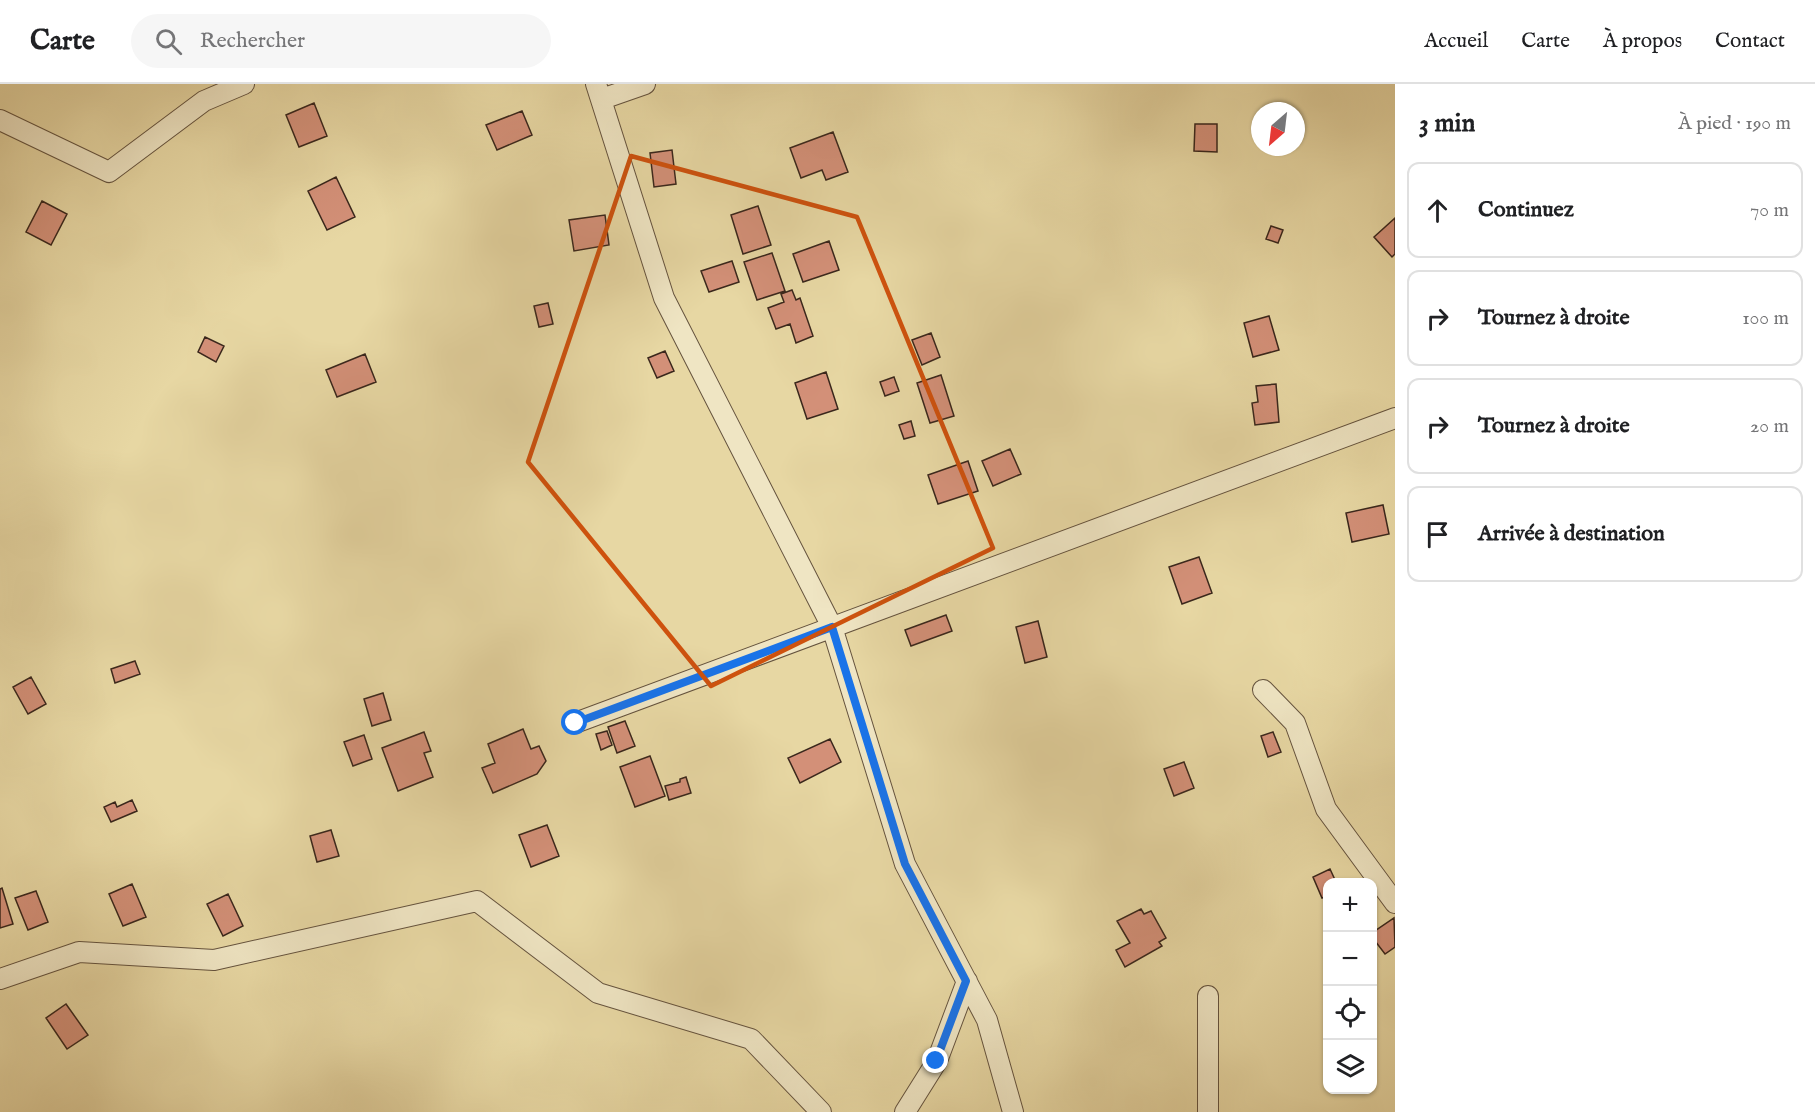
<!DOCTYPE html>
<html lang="fr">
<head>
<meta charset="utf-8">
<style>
  :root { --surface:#fff; --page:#f6f6f6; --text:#202124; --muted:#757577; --line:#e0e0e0 }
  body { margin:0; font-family:"IM FELL English",serif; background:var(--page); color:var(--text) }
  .controls { position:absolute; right:18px; bottom:18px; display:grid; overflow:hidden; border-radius:12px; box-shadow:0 2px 4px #0004 }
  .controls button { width:54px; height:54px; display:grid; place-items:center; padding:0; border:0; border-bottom:2px solid var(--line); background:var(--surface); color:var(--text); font:30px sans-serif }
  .compass { position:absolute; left:1251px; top:18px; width:54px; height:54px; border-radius:50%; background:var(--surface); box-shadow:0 2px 4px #0004; rotate:208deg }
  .stop { position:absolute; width:18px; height:18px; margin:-14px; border:4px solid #1a73e8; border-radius:50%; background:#fff }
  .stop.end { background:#1a73e8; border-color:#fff; box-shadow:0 2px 6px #0008 }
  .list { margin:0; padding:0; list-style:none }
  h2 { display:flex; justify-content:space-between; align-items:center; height:78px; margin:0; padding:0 24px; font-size:26px }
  h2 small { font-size:20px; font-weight:400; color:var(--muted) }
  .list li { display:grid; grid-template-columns:39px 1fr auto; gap:18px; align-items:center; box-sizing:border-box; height:96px; margin:0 12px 12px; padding:0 12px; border:2px solid var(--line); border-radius:12px }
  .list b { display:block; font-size:22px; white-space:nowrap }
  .list em { font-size:20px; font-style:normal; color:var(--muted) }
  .icon { flex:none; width:33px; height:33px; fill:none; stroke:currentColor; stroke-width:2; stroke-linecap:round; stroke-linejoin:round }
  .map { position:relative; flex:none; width:1395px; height:1028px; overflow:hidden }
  header { display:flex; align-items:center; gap:36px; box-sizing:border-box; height:84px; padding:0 30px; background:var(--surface); border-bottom:2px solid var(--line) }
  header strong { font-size:28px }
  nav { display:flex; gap:33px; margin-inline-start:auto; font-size:21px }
  .search { width:420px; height:54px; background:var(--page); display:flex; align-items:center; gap:15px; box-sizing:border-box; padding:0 21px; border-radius:33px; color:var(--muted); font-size:22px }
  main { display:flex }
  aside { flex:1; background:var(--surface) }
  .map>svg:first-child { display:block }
  .building { fill:#d39078; stroke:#3a271c; stroke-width:1.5 }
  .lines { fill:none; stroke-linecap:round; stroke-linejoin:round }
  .minor-casing { stroke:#65533e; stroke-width:22 }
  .minor { stroke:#efe5c3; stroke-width:20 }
  .route { stroke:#1a73e8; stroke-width:8 }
  .marked { fill:none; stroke:#ce520e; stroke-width:4.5; stroke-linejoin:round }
</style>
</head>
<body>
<header>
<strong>Carte</strong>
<div class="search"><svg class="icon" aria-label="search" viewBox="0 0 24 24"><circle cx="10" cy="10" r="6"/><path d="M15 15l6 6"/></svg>Rechercher</div>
<nav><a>Accueil</a><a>Carte</a><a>À propos</a><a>Contact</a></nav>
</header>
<main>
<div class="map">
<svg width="1395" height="1028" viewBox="0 0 1395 1028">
  <rect width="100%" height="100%" fill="#e7d7a3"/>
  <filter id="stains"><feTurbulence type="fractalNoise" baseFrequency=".00333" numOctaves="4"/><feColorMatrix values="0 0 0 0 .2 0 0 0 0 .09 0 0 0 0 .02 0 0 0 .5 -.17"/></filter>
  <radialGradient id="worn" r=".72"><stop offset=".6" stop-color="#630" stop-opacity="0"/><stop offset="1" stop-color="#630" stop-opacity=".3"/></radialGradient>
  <path class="building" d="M314,19L327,52L299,63L286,31Z
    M522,27L532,51L497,66L486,41Z
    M1195,40H1217V68L1194,67Z
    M833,48L848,88L826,96L822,86L801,94L790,64Z
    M672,66L676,100L654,103L650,69Z
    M336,93L355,133L327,146L308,107Z
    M42,117L67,130L51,161L26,148Z
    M758,122L771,161L743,170L731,131Z
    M605,131L609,161L574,167L569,136Z
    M1395,134V170L1392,173L1374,153Z
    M1271,142L1283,146L1278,159L1266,155Z
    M829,157L839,186L803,198L793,170Z
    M772,169L785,207L757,216L744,178Z
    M732,177L739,198L709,208L701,187Z
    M792,206L796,216L800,214L813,252L796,259L790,240L776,245L768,224L784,218L781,210Z
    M548,219L553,240L539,243L534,222Z
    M1269,232L1279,266L1253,273L1244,239Z
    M931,249L940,273L922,281L912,256Z
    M205,253L224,262L216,278L198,268Z
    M665,267L674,287L657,294L648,274Z
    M365,270L376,298L337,313L326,286Z
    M826,288L838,325L807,335L795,299Z
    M941,291L954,332L930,339L917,299Z
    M894,293L899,307L885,312L880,298Z
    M1276,300L1279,338L1255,341L1252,319L1258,318L1256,302Z
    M911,337L915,352L904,355L899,341Z
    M1010,365L1021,390L993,402L982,377Z
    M968,377L978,407L938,420L928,391Z
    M1383,421L1389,450L1352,458L1346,429Z
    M1199,473L1212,509L1182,520L1169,483Z
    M946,531L952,547L911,562L905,546Z
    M1038,537L1047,573L1025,579L1016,543Z
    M135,577L140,590L115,599L111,585Z
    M31,593L46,620L28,630L13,603Z
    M383,609L391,636L372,642L364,615Z
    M625,637L635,662L617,669L608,643Z
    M523,645L531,665L539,662L546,677L537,690L493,709L482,684L495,679L488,660Z
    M607,647L612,661L601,666L596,650Z
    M424,648L431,667L424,669L433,693L398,707L382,664Z
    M1273,648L1281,668L1268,673L1261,652Z
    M364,651L372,675L353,682L344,658Z
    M830,655L841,678L800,699L788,674Z
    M650,672L665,712L635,723L620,683Z
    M1184,678L1194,704L1174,712L1164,685Z
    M686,693L691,709L669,716L665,702L680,698V695Z
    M132,716L137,727L111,738L104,723L115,718L117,723Z
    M547,741L559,772L531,783L519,751Z
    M331,746L339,772L317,778L310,752Z
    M1330,785L1336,798H1328V812L1322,814L1313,793Z
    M132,800L146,833L123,842L109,810Z
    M2,804L13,840L0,844V805Z
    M36,807L48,838L28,846L15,814Z
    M228,810L243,842L223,852L207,820Z
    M1141,825L1144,830L1151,827L1166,854L1159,858L1162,862L1125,883L1116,866L1130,859L1117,837Z
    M1394,834L1395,863L1385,870L1372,853V849Z
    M66,920L88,951L67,965L46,934Z"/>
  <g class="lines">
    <g class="minor-casing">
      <path id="minor" d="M596,0L664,214L832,543L905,780L987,936L1013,1028
        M602,15L645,0
        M0,36L109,88L204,17L244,0
        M1263,606L1295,639L1326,725L1395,819
        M575,639L1395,334
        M0,895L79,868L214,876L477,817L598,909L751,955L821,1028
        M905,1028L937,977L967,897
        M1208,1028V912"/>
    </g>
    <use href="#minor" class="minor"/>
  </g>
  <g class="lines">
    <path class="route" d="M575,639L832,543L905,780L966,897L936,977"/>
  </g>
  <path class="marked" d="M631,72L857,133L993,464L711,602L528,378Z"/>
  <rect width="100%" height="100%" filter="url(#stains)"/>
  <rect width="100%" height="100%" fill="url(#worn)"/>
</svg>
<div class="controls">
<button>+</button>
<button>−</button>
<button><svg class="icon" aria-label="locate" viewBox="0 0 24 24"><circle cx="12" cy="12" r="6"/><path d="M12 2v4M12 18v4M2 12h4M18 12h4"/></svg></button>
<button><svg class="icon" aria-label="layers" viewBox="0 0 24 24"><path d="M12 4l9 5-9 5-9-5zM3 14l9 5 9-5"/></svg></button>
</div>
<svg class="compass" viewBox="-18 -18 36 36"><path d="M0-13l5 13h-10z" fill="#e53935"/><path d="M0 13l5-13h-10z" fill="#757577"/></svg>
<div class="stop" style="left:575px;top:639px"></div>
<div class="stop end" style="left:936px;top:977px"></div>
</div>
<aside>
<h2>3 min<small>À pied · 190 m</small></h2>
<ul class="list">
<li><svg class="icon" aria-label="ahead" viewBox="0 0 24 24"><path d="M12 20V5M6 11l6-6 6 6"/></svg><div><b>Continuez</b></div><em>70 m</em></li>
<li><svg class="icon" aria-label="right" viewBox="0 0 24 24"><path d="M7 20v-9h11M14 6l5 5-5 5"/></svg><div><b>Tournez à droite</b></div><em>100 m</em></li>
<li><svg class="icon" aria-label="right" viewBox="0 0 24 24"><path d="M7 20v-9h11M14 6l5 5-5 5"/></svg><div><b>Tournez à droite</b></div><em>20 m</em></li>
<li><svg class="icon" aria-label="arrive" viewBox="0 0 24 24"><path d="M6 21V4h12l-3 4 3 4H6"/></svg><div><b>Arrivée à destination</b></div></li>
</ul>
</aside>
</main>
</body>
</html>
